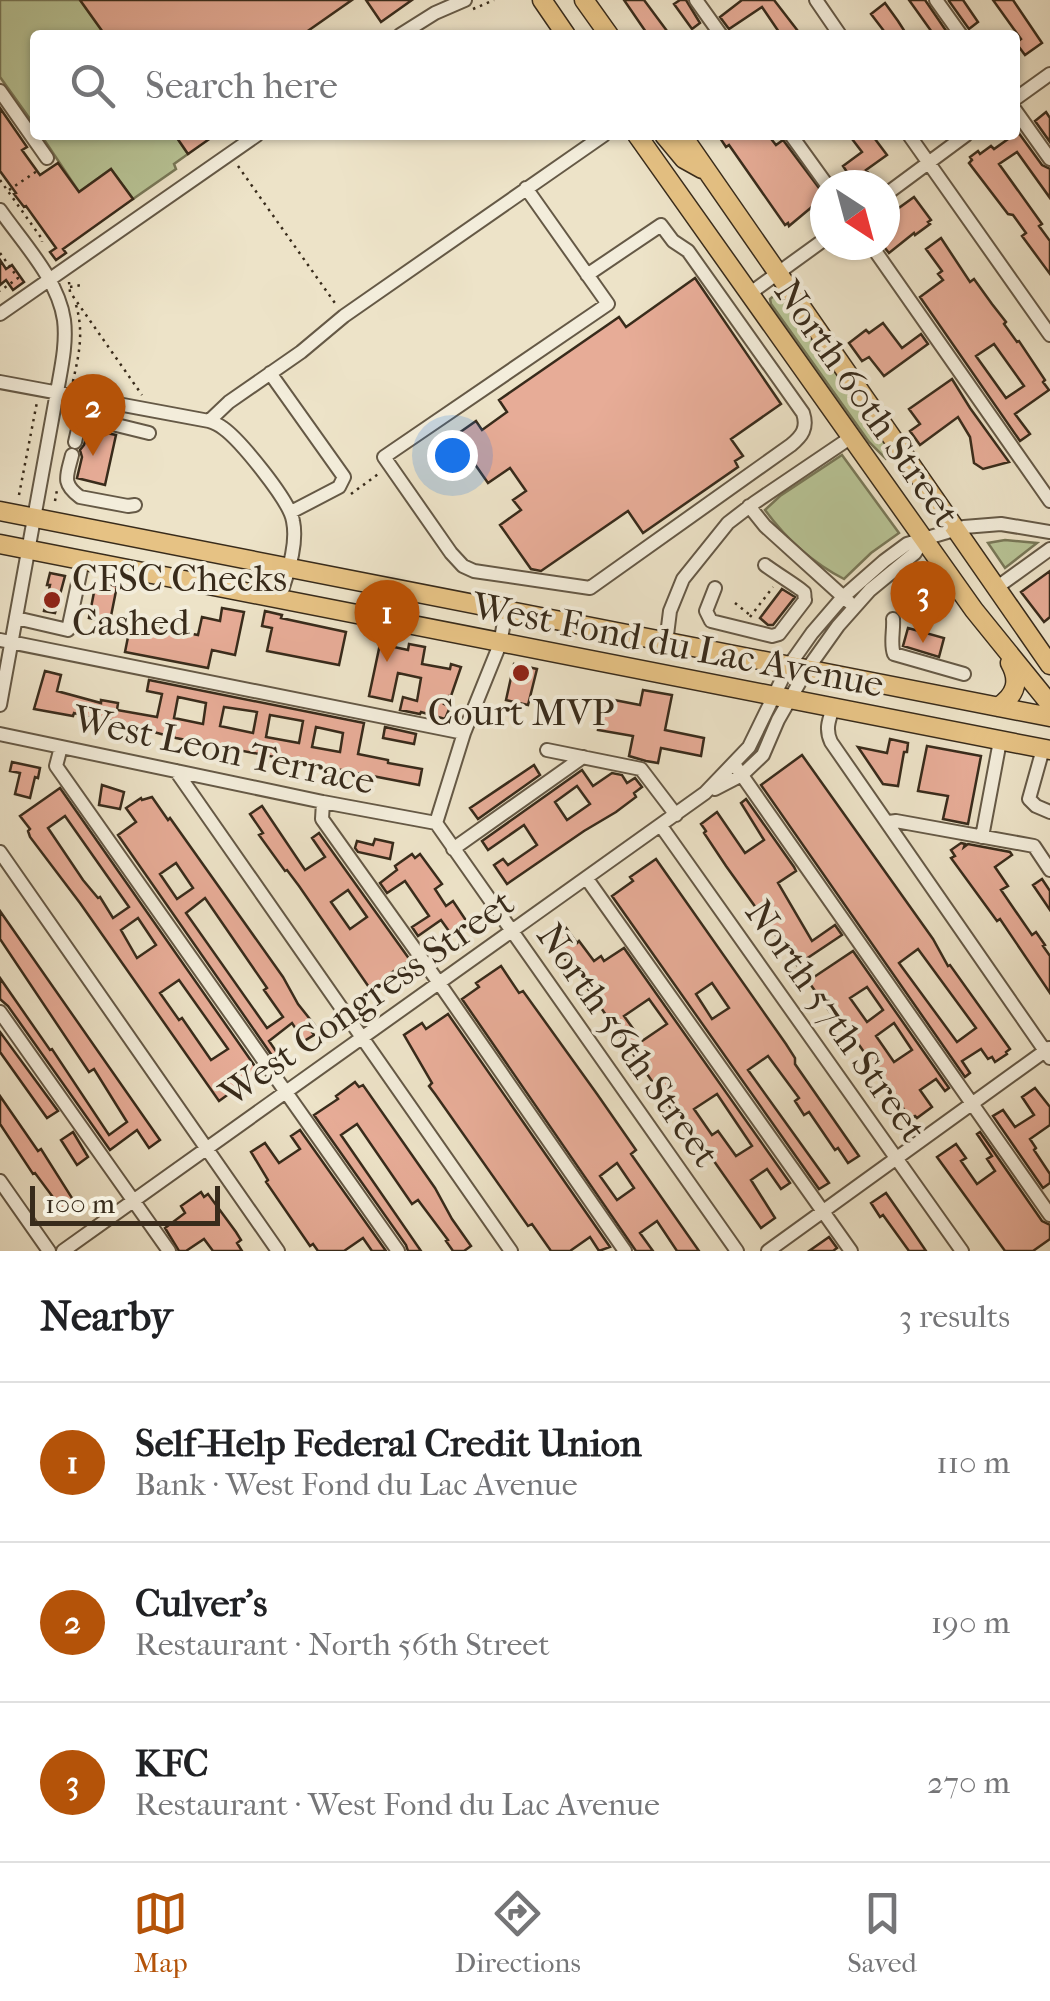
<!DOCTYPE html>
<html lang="en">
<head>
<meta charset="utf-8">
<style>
  :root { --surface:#fff; --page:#f2f2f2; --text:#202124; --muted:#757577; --line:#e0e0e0; --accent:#b45309 }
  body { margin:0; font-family:"IM FELL French Canon",serif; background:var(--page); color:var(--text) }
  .compass { position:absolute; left:810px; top:170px; width:90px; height:90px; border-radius:50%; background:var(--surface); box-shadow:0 2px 8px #0004; rotate:144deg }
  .scale { position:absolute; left:30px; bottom:25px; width:190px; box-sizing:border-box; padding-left:10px; border:5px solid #382b1b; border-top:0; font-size:28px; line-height:35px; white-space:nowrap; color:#382b1b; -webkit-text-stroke:8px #f3eddb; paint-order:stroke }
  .you { position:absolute; left:452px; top:455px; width:35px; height:35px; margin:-25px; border:8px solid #fff; border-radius:50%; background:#1a73e8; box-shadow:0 0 0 15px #1a73e833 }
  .badge { display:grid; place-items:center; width:65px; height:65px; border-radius:50%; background:var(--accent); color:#fff; font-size:32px; font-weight:700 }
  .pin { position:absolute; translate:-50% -82px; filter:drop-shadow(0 2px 5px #0008) }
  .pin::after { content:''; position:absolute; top:52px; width:35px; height:30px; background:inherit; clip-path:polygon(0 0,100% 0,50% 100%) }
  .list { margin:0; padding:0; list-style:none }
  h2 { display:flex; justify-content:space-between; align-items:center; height:130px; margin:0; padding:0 40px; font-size:42px }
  h2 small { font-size:32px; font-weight:400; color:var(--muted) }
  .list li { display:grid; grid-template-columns:65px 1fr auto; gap:30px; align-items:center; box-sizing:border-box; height:160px; padding:0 40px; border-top:2px solid var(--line) }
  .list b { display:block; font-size:38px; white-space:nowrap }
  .list p { margin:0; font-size:32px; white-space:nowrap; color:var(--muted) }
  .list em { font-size:32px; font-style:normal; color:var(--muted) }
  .icon { flex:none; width:55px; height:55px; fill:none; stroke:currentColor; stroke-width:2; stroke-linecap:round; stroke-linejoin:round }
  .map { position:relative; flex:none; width:1050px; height:1251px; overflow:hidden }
  .search { position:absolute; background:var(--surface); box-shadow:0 2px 8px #0004; left:30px; right:30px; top:30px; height:110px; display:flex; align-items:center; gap:25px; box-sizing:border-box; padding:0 35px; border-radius:10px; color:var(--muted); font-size:38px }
  .sheet { height:610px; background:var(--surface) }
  nav { display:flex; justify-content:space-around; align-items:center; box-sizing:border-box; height:140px; border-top:2px solid var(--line); background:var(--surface); font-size:28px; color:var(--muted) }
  nav a { display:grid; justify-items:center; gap:5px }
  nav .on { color:var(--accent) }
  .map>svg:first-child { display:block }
  .green { fill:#b8c496; stroke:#787858; stroke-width:2.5 }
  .building { fill:#e7ac97; stroke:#382b1b; stroke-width:2.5; fill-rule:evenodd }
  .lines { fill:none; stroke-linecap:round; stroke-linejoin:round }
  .minor-casing { stroke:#655946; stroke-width:16 }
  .major-casing { stroke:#382b1b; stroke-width:21 }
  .path { stroke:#382b1b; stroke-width:2.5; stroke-dasharray:2.5 5; stroke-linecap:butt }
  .minor { stroke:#f3eddb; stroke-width:12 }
  .major { stroke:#e6c284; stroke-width:18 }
  .poi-dot { fill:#8f2418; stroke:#f3eddb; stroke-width:4 }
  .labels { text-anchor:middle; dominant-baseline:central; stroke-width:8; stroke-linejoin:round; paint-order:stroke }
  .street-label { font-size:38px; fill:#382b1b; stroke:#f3eddb }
  .poi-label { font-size:38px; fill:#382b1b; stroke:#f3eddb; text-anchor:start }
</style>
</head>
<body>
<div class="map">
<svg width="1050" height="1251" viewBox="0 0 1050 1251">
  <rect width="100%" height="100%" fill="#ede3c8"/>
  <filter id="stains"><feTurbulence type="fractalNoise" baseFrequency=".002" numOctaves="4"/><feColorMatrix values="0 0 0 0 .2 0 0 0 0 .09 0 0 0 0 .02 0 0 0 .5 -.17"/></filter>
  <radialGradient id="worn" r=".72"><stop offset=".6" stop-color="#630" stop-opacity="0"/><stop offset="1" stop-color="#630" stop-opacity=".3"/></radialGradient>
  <path class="green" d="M0,0H80L105,35H35V126L0,77Z
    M41,135H175L188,154L174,164L176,169L133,199L111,169L79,192Z
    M776,294L781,296L892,452L891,458L886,459L869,442L771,304L770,299Z
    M842,455L899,533L871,553L844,579C811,562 787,540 765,510L780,496Z
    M1005,540L1037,543L1005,568L988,543Z"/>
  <path class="building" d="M80,0H352L302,35H105Z
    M366,0H412L381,22Z
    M624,0H644L670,35H648Z
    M680,0H686L700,23L692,29L674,4Z
    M742,0H774L801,35H781L762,7L729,29L720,17Z
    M909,0H925L949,35H934Z
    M951,0H963L978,22L969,29L949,1Z
    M993,0H1013L1042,43L1025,55L1016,43L1021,39Z
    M885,3L898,21L907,35H887L871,14Z
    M0,108L27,147L22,150L40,175L58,163L79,192L111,169L133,199L63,249L66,253L56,260L50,252L56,248L26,206L24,207L14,194L16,193L0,171Z
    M1046,112L1050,118V142L1035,121Z
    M1018,132L1042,165L1050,169V198L1017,152L999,164L1042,224L1039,226L1050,241V274L1022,236L1026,233L1013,215L1008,214L969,163L972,160L970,157L978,151L980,154L991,146L994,149Z
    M175,135H215L188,154Z
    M718,135H768L776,145L783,140L825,196L789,226L788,223L785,225L729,145L726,147Z
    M849,135H872L887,155L866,170L869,174L855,184L843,166L862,152Z
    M914,197L931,220L928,222L930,224L915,235L914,233L889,253L885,248V238L890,234L885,227V218Z
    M941,238L970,282L974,279L992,304L1006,322L1004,324L1017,342L1019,341L1045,380L1043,382L1049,390L1015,414L1030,434L1020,441L920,297L943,280L938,274L942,271L926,249ZM994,344L1024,386L1006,398L976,356Z
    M0,260L6,269L12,265L24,282L13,290L6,280L0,285Z
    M695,278L781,404L731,439L743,456L735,461L738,467L643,533L628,511L541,571L531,569L500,525L521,510L513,500L526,491L510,468L488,483L465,450L446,463L436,449L476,421L482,430L507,412L499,400L619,317L626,327Z
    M883,323L902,348L921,334L928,344L884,376L869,357L862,361L849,343L866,330L869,333Z
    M952,379L970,408L1009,462L983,469L974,463L970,437L958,417L920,445L910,431L920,424L909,409Z
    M93,430L116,435L105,485L77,478L82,457L80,450L84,445L88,432Z
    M1050,571V617L1044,622L1021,592Z
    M50,573L65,576L55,613L44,611L50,585H47Z
    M96,582L117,586L111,616L104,621L89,618Z
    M782,589L795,597L773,625H768L760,618Z
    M222,608L244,612L235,655L212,650L208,668L125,652L131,622L138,624L139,617L151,620L150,626L198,635L202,617L220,621Z
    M265,611L282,615L281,618L346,632L339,665L267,651L272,628L262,626Z
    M908,628L944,638L939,657L903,646Z
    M380,644L408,650L409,644L425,647L422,664L450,669L451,664L461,667L451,696H449L444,704L450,707L445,719L421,712L420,714L400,710L403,697L417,701L421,678L398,673L392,701L369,696Z
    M514,664L537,669L528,705L506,700Z
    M45,671L61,675L57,691L101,703V700L118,703L117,710L157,717L162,694L147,691L149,680L364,723L358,754L388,760V763L422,769L419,785L176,738L109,720L108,723L74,713L73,716L34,709ZM178,697L206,703L203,724L174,718ZM224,707L257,712L253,733L220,726ZM270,715L303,721L299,743L266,737ZM316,727L343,733L340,752L312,747Z
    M643,690L672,695L665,730L704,738L701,756L661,748L658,763L646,761L629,756L633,736L598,730L604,698L640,705Z
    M385,727L416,734L414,744L383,738Z
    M890,739L908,743L907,752H904L898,786L883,784L858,747L887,753Z
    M927,746L981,756L968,824L943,819L948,796L918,791Z
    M802,755L933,939L948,966L950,965L1010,1049L1006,1052L1007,1054L995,1062L992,1057L988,1059L981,1049L962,1061L970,1073L965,1077L761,785ZM918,949L976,1028L957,1042L899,963Z
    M12,762L40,768L38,778L35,777L30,798L15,794L20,773L10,771Z
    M534,765L540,775L478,819L470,808Z
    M582,770L593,786L612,773L622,775L627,783L635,778L642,787L634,793L636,797L616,812L584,831L507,884L494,865L503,859L508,865L537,845L524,825L488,850L482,841ZM577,786L590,804L567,820L555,802Z
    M102,785L124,792L120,809L99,805Z
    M60,788L259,1072L219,1101L80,903L30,837L28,831L30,829L20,816ZM65,816L129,907L113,918L100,897L98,898L83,880L48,828ZM138,918L156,945L137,958L121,930ZM179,980L228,1049L211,1060L182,1018L179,1020L160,993Z
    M152,797L168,820L170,818L283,977L298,1004L317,1028L312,1032L314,1035L304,1041L292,1023L269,1041L278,1054L273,1057L118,835L136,822L126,808L141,798L142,800ZM176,863L193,888L177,899L160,874ZM205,898L267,988L264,990L283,1017L267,1028L186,913Z
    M746,799L794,867L796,871L778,883L812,941L835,925L842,935L797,965L726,866L704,833L706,831L701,824L717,812L745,853L764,840L741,803Z
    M262,806L305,870L325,857L312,838L319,833L410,960L385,977L388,982L373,993L299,886L287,870L285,871L259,835L263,833L250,814ZM348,890L367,917L350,929L331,902Z
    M375,839L393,843L390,859L358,852L355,848L357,841L373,845Z
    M961,843L965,844L964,847L968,844L1010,852L1012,855L995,867L1008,886L1001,890L1032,935L1036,932L1045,945L1043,946L1050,956V993L1000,919L997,921L951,858L955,856L951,850Z
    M412,854L415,858L420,854L442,884L435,889L446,906L453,901L467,922L451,934L441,920L418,936L412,927L429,916L405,881L387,893L380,883L397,870L395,866Z
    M656,859L786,1044L795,1058V1064L859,1156L848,1163L838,1148L835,1150L809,1112L804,1115L795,1101L799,1098L768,1056L748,1070L829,1183L819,1189L612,896L633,881L630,877ZM712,983L729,1008L712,1019L696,994Z
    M1042,879L1050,891V910L1033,885Z
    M0,911L160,1140L149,1148L137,1130L110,1150L8,1006L0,999V978L50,1050L52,1049L109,1135L127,1122L94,1069L89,1072L0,939Z
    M560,925L563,930L566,928L577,943L579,941L594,961L601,956L604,961L624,948L790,1183L781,1189L767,1169L751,1180L775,1218L761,1228L683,1117L679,1120L581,979L584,977L572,959L567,962L552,944L554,943L546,932L555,926L556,928ZM649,999L667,1024L642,1041L624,1016ZM717,1094L752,1146L736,1156L718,1131L712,1135L694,1109Z
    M853,951L949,1088L945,1091L936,1079L920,1090L932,1107L917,1118L915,1116L910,1118L834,1009L830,1012L808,981ZM867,987L883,1010L867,1022L850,998ZM894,1023L912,1050L894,1062L876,1036Z
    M501,966L519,993L523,991L597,1094L636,1150L631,1154L699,1251H677L657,1221L640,1233L653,1251H636L462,999L479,987L476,983ZM617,1163L634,1188L617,1200L600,1176Z
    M448,1014L610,1247L599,1251L590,1237L570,1251H551L532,1224L528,1226L435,1094L429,1086L432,1083L404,1035L422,1023L426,1029Z
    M0,1032L58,1111L47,1118L0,1052Z
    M355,1082L359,1087L363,1085L435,1188L452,1219L471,1246L464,1251H453L446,1241L448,1240L418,1200L412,1204L357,1124L341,1135L421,1251H408L406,1245L314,1115L338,1099L336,1096Z
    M1035,1088L1050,1107V1125L1030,1139L1036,1148L1034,1150L1050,1174V1183L1043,1188L993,1116L1003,1110L1015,1127L1034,1115L1022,1097Z
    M0,1096L38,1151L41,1149L72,1198L75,1204L64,1212L35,1173L33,1174L0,1124Z
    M300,1130L386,1251H372L363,1238L344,1251H318L313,1244L310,1246L266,1182L268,1180L251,1152L265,1143L279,1163L300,1149L291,1136Z
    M73,1132L88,1157L77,1165L61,1140Z
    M980,1132L1042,1221L1050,1225V1239L1033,1251H1005L937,1157L956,1144L966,1158L961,1161L977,1184L995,1171L987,1159L992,1156L977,1134Z
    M201,1192L204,1197L208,1194L236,1232L241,1240L237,1243L242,1251H213L204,1239L186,1251H179L165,1228L185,1213L181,1206Z
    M886,1193L909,1226L926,1251H909L883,1215L880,1217L871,1203Z
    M829,1237L837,1248L833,1251H809Z"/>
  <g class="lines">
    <g class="minor-casing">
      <path id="minor" d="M696,0L721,35
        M816,0L840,35
        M936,0L961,35
        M400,35L435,13L465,0
        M0,91L47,158
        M1015,99L1050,74
        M1015,110L1050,159
        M791,135L827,185
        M909,135L1050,335
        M526,188C554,227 581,266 608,304L384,457L451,553L463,566L474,571L590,588L791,445C802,436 808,428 803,413L688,251L673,241L661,225L587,275
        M885,195L966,135
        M0,210C23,243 58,279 64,320C67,344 61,369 57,392L0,705
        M871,245L1050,501
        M749,294L825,239
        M0,314L257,135
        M270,373L344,477L339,487L291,512
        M0,382L209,421C215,423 218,424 223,428C240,440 290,501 293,521C298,545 287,574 280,597
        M209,421L229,402L301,352L344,316L604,135
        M75,442L79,425L92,419L149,433
        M72,455C67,476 61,483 80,497L128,506L135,505
        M749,506L765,526L849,602
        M715,588L706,611L711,621L772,636L779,634L805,600C804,597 805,595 804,592C803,590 771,570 765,565
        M996,588L1050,549
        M16,618L68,630L83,560
        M893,619C894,630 890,644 894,654L964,674
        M0,640L464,733
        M666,643L670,611L683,579L728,523L754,503L850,438
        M833,708C829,720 825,729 831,742L1050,1058
        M0,734L323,802L436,823
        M61,747L56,766L398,1251
        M1043,749L1029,799L1036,806L1050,812
        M547,750L641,769L676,815
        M734,764L1050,1215
        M176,771L511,1251
        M715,789L742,775L763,755L778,720L806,671L838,626L870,590L915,553L924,539
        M323,802L322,819L439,983L625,1251
        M889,822L896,821L1034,846L1050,870
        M436,823L737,1251
        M436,823L464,733L500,644L506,611
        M661,826L962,1251
        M982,837L1000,741
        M453,849L583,757
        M0,852L278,1251
        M587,879L851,1251
        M0,1012L169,1251
        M0,1181L49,1251
        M63,1251L705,793L749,747L788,667L812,633L843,597L884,561L907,544L964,527L1001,524L1050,532
        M768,1251L1049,1048"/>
    </g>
    <g class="major-casing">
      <path id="major" d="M542,0L566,35
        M584,0L609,35
        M637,135L974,610L1050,704
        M664,135L684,159L702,169
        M682,135L1050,665
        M0,511L1050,717
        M0,544L1050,750
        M998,707C1016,695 1020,681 1010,663"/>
    </g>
    <path class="path" d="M473,9L494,0
      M238,166L337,306
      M0,180L42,239V242
      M9,190L40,169
      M0,253L18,278L0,291
      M69,282L70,292L142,395
      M70,287L82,285
      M76,305C84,332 79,355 73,381L112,389
      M351,494L381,472
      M19,495L37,402
      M55,501L57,490
      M735,603L750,615
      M750,617L773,587"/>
    <use href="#minor" class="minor"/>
    <use href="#major" class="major"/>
  </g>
  <g class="poi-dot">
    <circle cx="52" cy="600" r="10"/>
    <circle cx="521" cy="673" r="10"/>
  </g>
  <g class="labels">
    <g class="street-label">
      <text transform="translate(867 403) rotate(55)">North 60th Street</text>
      <text transform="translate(678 645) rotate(11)">West Fond du Lac Avenue</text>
      <text transform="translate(224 750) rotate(12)">West Leon Terrace</text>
      <text transform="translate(367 998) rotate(-35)">West Congress Street</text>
      <text transform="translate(836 1021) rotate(55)">North 57th Street</text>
      <text transform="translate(628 1045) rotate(55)">North 56th Street</text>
    </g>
    <g class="poi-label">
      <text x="72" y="578">CFSC Checks<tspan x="72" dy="44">Cashed</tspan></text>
      <text x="521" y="712" text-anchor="middle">Court MVP</text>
    </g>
  </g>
  <rect width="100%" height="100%" filter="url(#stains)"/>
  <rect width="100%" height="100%" fill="url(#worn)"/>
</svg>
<svg class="compass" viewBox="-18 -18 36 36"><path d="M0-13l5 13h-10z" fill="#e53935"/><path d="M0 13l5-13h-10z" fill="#757577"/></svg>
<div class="scale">100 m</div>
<div class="you"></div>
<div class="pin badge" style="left:387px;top:662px">1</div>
<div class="pin badge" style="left:93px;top:456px">2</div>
<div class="pin badge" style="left:923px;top:643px">3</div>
<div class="search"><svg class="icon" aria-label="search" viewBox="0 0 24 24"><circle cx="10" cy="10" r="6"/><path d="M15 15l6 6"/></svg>Search here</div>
</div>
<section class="sheet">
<h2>Nearby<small>3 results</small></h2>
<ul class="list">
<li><span class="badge">1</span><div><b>Self-Help Federal Credit Union</b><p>Bank · West Fond du Lac Avenue</p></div><em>110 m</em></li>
<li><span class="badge">2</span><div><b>Culver's</b><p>Restaurant · North 56th Street</p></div><em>190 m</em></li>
<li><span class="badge">3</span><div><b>KFC</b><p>Restaurant · West Fond du Lac Avenue</p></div><em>270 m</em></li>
</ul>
</section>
<nav>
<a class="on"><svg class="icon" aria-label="map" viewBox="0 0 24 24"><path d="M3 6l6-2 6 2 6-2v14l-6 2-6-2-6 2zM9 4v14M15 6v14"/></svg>Map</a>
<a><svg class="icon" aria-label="directions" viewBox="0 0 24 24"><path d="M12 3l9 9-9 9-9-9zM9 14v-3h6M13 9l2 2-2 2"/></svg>Directions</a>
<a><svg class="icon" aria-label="saved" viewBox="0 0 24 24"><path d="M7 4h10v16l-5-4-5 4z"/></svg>Saved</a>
</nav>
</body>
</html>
